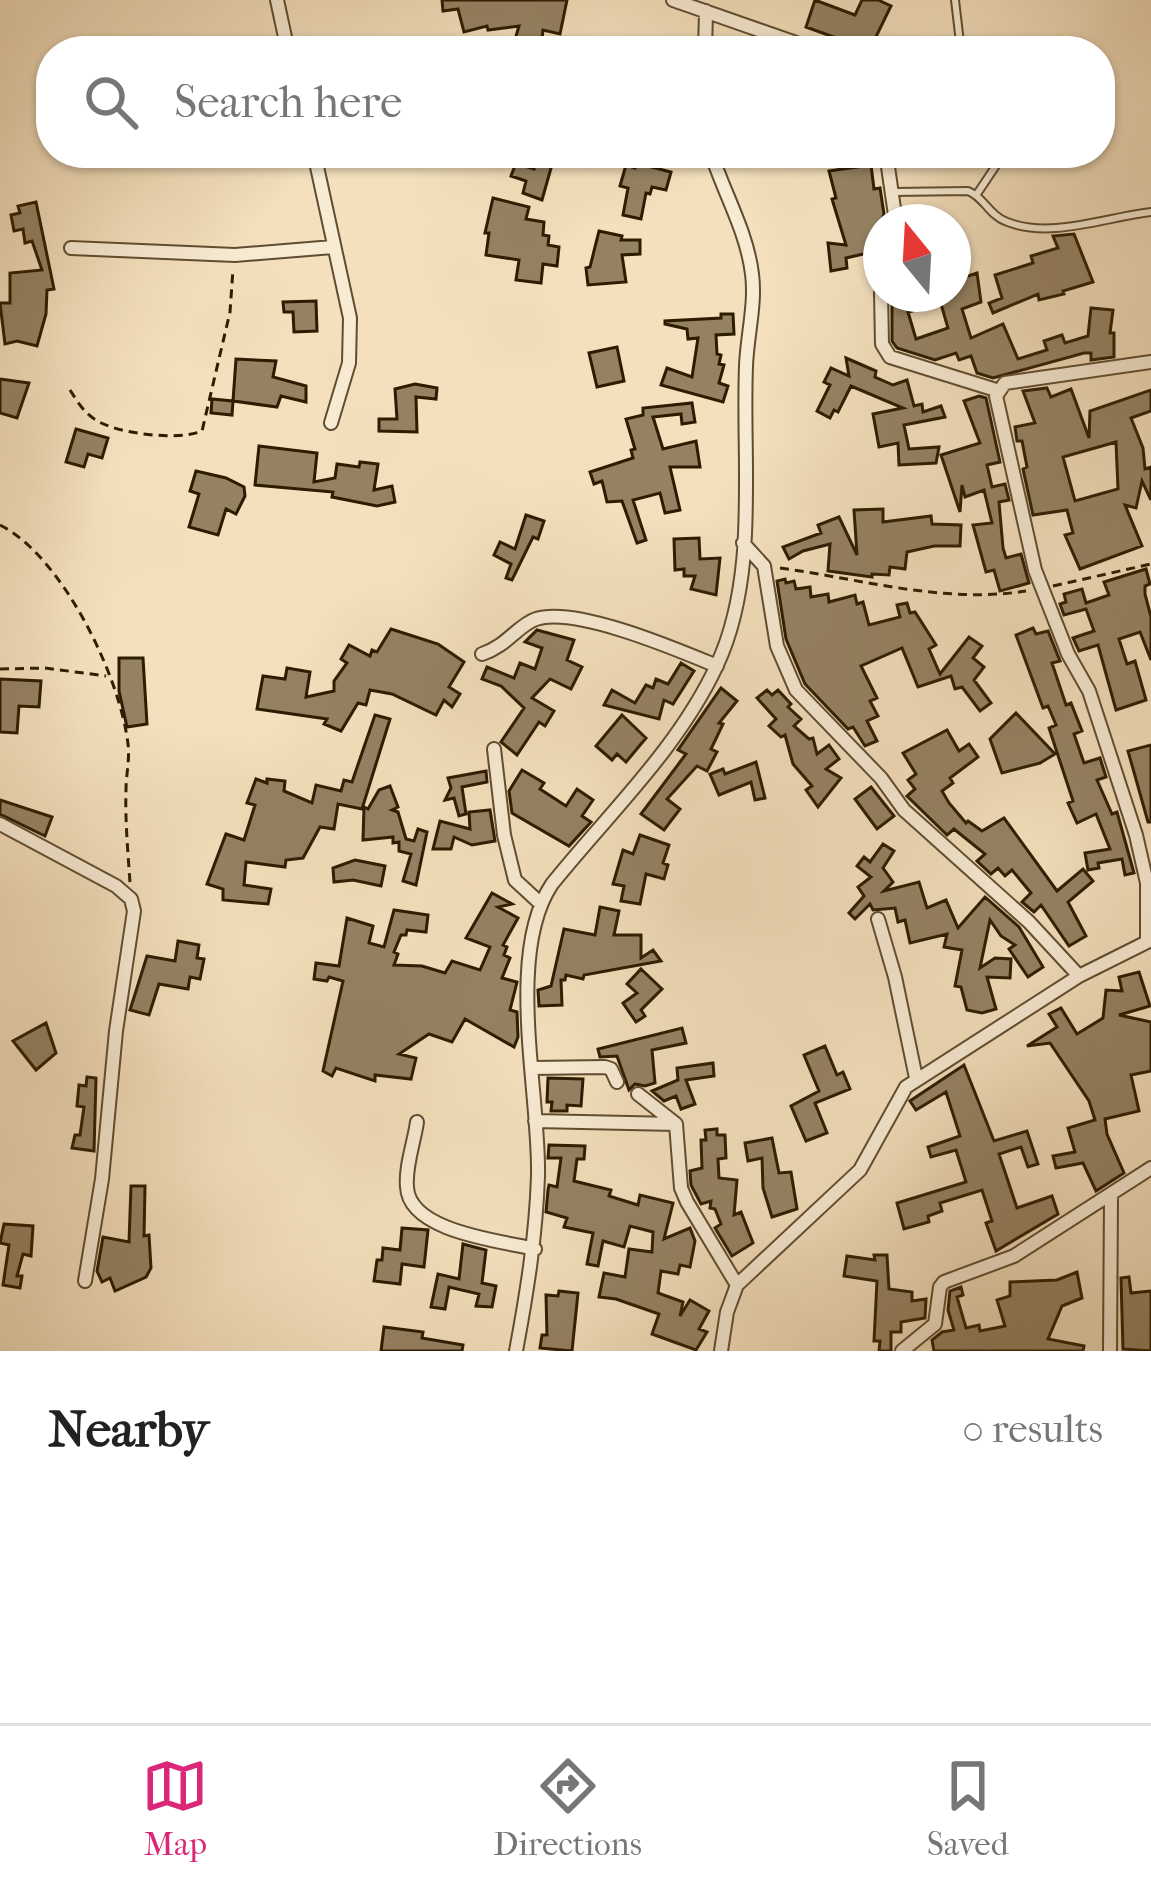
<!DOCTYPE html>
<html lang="en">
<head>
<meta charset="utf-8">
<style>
  :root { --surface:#fff; --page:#f2f2f2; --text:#222; --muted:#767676; --line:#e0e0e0; --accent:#db2777 }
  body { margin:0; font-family:"IM FELL French Canon",serif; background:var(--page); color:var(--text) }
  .compass { position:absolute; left:863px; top:204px; width:108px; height:108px; border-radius:50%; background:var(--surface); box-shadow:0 3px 9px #0004; rotate:342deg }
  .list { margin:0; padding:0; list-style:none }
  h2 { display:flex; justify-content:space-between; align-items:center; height:156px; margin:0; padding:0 48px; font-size:51px }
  h2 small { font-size:39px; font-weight:400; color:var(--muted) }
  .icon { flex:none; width:66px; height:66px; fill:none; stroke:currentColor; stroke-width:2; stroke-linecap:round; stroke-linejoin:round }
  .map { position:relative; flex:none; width:1151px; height:1351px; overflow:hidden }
  .search { position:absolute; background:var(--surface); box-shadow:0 3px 9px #0004; left:36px; right:36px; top:36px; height:132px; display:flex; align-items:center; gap:30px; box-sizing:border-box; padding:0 42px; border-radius:48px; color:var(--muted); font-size:45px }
  .sheet { height:372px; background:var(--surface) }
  nav { display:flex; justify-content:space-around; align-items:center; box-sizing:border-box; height:168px; border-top:3px solid var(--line); background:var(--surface); font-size:33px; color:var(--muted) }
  nav a { display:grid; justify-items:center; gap:6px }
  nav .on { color:var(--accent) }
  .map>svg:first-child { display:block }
  .building { fill:#958263; stroke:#2e1c01; stroke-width:3; fill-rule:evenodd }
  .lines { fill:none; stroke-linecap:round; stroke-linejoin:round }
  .lane-casing { stroke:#604d30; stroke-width:10 }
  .street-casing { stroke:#604d30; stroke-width:16 }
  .path { stroke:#2e1c01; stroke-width:3; stroke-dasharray:9 6; stroke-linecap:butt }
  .lane { stroke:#f8ebd4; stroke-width:6 }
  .street { stroke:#f8ebd4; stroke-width:12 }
</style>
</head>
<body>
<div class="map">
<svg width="1151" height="1351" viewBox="0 0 1151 1351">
  <rect width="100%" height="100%" fill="#f4e0bd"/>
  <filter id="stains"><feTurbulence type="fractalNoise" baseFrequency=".00167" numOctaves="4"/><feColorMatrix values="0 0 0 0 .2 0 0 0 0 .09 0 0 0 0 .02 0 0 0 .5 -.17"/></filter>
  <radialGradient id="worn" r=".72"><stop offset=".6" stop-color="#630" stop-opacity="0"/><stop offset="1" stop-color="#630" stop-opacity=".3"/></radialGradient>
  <path class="building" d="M442,0H567L560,34L543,30L541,48L514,43L519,26L488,30L487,26L464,32L458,9L443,11Z
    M815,0L855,15L862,0H878L891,6L871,47L865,44L864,48L806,27Z
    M537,157L553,161L542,200L523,193L526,181L511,176L516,163L534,169Z
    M636,163L671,172L666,190L652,187L650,194L646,193L641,219L623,215L628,188L620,186L626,165L635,168Z
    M871,165L874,189L880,188L884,214L879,229L881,250L846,258L847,268L831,271L828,243L846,245L832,199L836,198L829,171Z
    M493,198L529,207L526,219L544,222L543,235L549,236L548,245L559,247L557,266L543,264L541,283L516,280L519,260L486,255L489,233H485Z
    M36,202L54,289L47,290L46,314L37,346L17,341L5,344L0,303H10V273L42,270L32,241L25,243L23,229L14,231L11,215L20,213L18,206Z
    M599,231L622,236L621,240H640V254L622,255L626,282L588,285L586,268L590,267Z
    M1074,234L1093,282L1063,291L1064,294L1039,300L1038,294L993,313L989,303L1002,298L995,275L1033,263L1031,256L1058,248L1053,236Z
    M977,273L981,302L962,309L971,338L1003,324L1018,359L1047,350L1044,341L1062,335L1065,343L1088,336L1091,308L1113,310L1110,333H1114V357L1091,360V353H1084L993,378L977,373L971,356L959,360L956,353L935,360L897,348L892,341V294H953V281ZM941,304L948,328L916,339L908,312Z
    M316,301L317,331L294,332L293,312H284L283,302Z
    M721,314H733L734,334L716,335L717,354L721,355L719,364L724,365L719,383L728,386L723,402L661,385L667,368L692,377L698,338L688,339L687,329L665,324V321L721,318Z
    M617,347L624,381L597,387L589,353Z
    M846,358L876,371L875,377L893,385L907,380L914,406L922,404L923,412L941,406L945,417L904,425L909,449L939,447L936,463L899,465L898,443L879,447L873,414L903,408L851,386L838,412L834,410L830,418L817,411L830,385L824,382L831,368L849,376Z
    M236,359L276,361L273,377L306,386V402L281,396L277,407L233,401L232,415L211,413L212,399L233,401Z
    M0,379L29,383L17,418L0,413Z
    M415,384L437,388L436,399L416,397L417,432L379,431V419H397L395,389Z
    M1047,388L1051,397L1071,389L1089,438L1090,411L1151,390V411L1131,418L1143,448L1145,469L1151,467V500L1142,481L1136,508L1125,505L1142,546L1080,569L1065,535L1073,533L1067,510L1033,515L1023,469L1027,467L1022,441H1017L1015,427L1035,423L1023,391ZM1116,442L1118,489L1075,501L1063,457Z
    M979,396L986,398L1000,462L987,465L992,487L1005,484L1009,500L999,502L1003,548L1006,558L1021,554L1029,583L1000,591L994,570L986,572L973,525L992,523L984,490L965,497L962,485L960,512L941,455L980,443L964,401Z
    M692,403L695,422L682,424L681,414L653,417L663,449L696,441L700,467H670L680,510L665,513L660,493L633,500L646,540L637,543L622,501L607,502L602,481L594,484L590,472L633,458L631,450L635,449L626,419L643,415V408Z
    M76,429L108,438L102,458L88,454L84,467L66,462Z
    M259,446L317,453L314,482L335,478L337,464L359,467L360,462L378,464L374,490L392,486L395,502L377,506L332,497L333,492L255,485Z
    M196,471L226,478L244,487L245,496L236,514L226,509L218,535L189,527L199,494L190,491Z
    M883,509V522L931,516L932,524L961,525L960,546H934L907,552L905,569L890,567L889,575L872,574V577L828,571L830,544L803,551L789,559L783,547L821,533L818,525L839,517L857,555L854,510Z
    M526,515L544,521L538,539L533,537L512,580L506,578L511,564L494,555L500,542L515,549Z
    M699,538L700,559L720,558L716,595L691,589L695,576H684V569L675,570L674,539Z
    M1146,569L1150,584L1145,586V594L1151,617V660L1140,632L1119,639L1127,664L1135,661L1146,700L1116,710L1098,645L1079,651L1073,638L1094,631L1086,609L1064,615L1060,604L1066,602L1064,594L1082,589L1086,603L1109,595L1104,582Z
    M785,579L786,583L794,581L796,589L810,587L811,597L828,594L829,602L855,595L857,604L863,602L869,625L900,617L897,605L907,603L910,613L915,612L936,645L929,649L940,674L969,637L982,646L973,658L984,667L974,680L991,703L980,711L962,687L955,689L951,676L918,687L902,648L861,666L877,698L870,701L878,716L867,721L877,741L865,746L853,727L848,729L805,684L786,639L777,581Z
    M1033,628L1036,634L1048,631L1060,661L1052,663L1066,705L1071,703L1082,731L1074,734L1084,763L1100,758L1106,777L1097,780L1112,814L1117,812L1134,873L1125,875L1122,859L1098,863L1099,868L1088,870L1085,853L1110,849L1096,814L1077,823L1068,803L1073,801L1049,728L1056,725L1048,706L1043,708L1016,635Z
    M391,629L438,644L464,662L449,687L460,694L452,707L444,700L436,715L392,694L370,690L366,705L358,703L341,731L324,724L327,719L257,709L263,676L285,679L287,668L310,672L306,697L334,691V681L347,663L341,659L349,645L370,656L372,650L377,652Z
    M537,630L574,640L567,660L582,667L571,689L550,679L532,698L554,711L545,726L539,722L517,755L501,742L524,708L501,686L482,679L487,667L514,678L520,663L535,669L542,648L525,642Z
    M119,658H143L147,724L127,727L119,691Z
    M681,663L694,671L673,704L664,700L659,719L604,705L612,690L635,703L646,685L653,688L656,679L668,684Z
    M0,679L41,681L39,707L19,706L17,733L0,732Z
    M721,688L737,701L719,723L723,724L711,749L717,752L707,771L697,766L667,799L680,809L664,830L641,814L686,754L678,750Z
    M767,690L772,695L778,690L791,704L788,707L801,719L794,726L809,739L813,738L817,754L829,745L839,759L826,769L841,778L818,807L806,790L812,786L793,764L785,735L781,737L769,726L776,719L757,698Z
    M1016,713L1055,754L1040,763L1002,773L990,739Z
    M375,715L390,719L362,809L338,804L334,829L320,827L303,858L286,860L285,867L246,862L244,885L271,889L268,904L223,900V889L207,884L226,834L244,840L255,805L247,803L256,779L267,783V779L285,781L284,791L312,803L316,785L341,791L344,780L352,782Z
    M622,715L646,738L626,762L617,754L612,760L596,746Z
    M947,730L959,751L969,744L978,757L950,778L953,783L942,791L949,803L966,823L968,821L982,831L1004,818L1057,891L1083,869L1093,881L1068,902L1086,936L1069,946L1041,905L1034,912L1022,902L1031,893L1012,870L1005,876L998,868L991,874L977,861L985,854L954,829L947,835L907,796L915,789L908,780L916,774L903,753Z
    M1151,745V822H1148L1128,751Z
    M756,762L765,798L755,800L751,782L719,795L710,774L723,769L725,774Z
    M522,770L544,783L540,789L566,806L577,789L593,800L582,816L591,822L569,846L512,813L509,791Z
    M486,771L487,782L462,787L466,814L459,816L454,798L445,800L451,788L448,778Z
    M390,786L398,807L392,810L398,812L406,839L414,841L418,829L427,832L416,885L403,881L411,854L399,851V842L393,843V837L363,840L364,807L368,809L379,790Z
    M871,787L894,816L877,829L855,799Z
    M0,800L52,817L45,836L0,814Z
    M490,810L495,841L472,845L454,837L451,849H433L440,821L470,829L469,812Z
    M640,835L669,845L663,863L668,865L664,879L646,874L640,904L621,901L624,886L613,884L623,850L633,854Z
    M883,844L894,851L883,868L893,882L884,891L919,882L927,908L946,900L958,928L985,897L1019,927L1043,967L1028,977L1009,949L1015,945L1001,936L990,920L980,968L995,958L1011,959L1010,978L987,977L996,1009L982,1013L967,1010L961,987L955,986L962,950L944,947L947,934L910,943L905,920L898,922L895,908L873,910L870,904L855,919L849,913L864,896L858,887L871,877L857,866L864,857L870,862Z
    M355,860L385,866L381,886L353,880L334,882L333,868Z
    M492,893L512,904L498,907L518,918L503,945L507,947L504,955L510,958L502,978L517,982L510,1010L517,1012L518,1037L514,1047L465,1019L452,1042L429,1034L399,1054L416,1058L411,1079L375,1075V1081L336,1068L332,1076L323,1071L343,981L329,977L327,981L314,979L316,963L339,966L347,918L373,926L369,943L384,947L394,910L428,915L426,932L407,930L406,935H401L394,952L398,954L394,965L422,966L445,973L452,961L480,970L490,947L466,938Z
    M600,907L619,911L614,935H641V958L653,950L661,961L584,975L583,979L566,975L565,980H561L562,1005L539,1006L538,990L551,986L564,929L595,935Z
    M178,941L199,945L197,958L204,959L200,979L190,977L188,989L159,984L149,1015L130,1010L147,956L175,961Z
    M641,969L662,989L641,1010L645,1016L636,1022L623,1003L637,993L627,984Z
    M1139,972L1150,1006L1119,1015L1151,1022V1071L1131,1075L1139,1111L1105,1119L1107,1134L1124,1173L1096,1191L1083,1163L1056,1168L1053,1156L1075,1152L1068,1128L1095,1120L1089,1101L1050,1043L1027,1046L1057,1027L1049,1014L1061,1008L1077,1034L1103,1018L1106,990L1122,991L1119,977Z
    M46,1023L56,1053L36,1070L13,1041Z
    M682,1028L686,1043L652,1050L655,1083L645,1086L635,1084L629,1090L617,1056L600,1057L598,1049Z
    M825,1046L837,1075L843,1072L850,1089L815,1103L827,1133L806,1141L791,1106L819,1091L804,1055Z
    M713,1063L714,1076L686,1080L695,1104L681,1109L676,1096L664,1101L652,1091L678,1080L677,1068Z
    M964,1065L994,1141L1027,1131L1038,1164L1028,1167L1021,1147L999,1154L1017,1208L1052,1196L1058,1214L996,1251L986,1223L992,1221L982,1190L940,1203L942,1211L928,1216L929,1222L904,1229L897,1203L966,1182L956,1150L931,1157L928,1147L960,1136L946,1092L916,1110L910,1101Z
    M87,1077L96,1078L94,1151L72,1148L75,1135H80L84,1107L77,1106L79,1085L86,1086Z
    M548,1078L583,1079L581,1106L567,1105V1111H551L552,1102H547Z
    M717,1129V1135H725L726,1158L718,1159L719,1178L737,1180L734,1215L741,1212L753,1243L732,1256L715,1228L721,1224L715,1209L710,1208L711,1201L701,1204L691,1185L690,1171L702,1168L701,1140H706L705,1130Z
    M772,1138L779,1173L791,1172L797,1209L772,1217L763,1188L762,1158L748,1161L745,1143Z
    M549,1145L585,1146L584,1159H577L574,1181L611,1190L609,1196L638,1205L640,1195L673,1203L664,1239L690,1228L695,1241L690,1267L680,1265L678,1274L661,1271L658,1293L683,1302L680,1316L690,1300L709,1311L699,1329L707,1332L696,1350L652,1334L659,1314L616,1299L599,1297L604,1273L625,1277L629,1249L652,1252L653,1232L630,1226L624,1247L603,1241L598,1266L587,1264L593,1233L564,1227L567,1218L546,1212L548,1190L549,1185L557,1187L561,1158H548Z
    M131,1186H145L144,1236L149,1235L151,1268L146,1277L115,1291L110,1278L102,1282L97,1271L103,1237L129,1242Z
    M4,1224L33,1226L31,1256L23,1254L17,1276H22L20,1288L3,1285L9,1245L0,1243Z
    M402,1228L428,1230L424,1267L402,1264L400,1284L374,1281L377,1260H382L383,1248L400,1250Z
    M463,1244L486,1250L482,1283L496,1286L492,1307L476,1306L479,1294L449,1287L445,1309L431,1307L438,1274L459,1279Z
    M874,1255H887L889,1289L912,1292V1301L926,1299L925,1318L901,1322V1332H891V1351H879L880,1341H874L877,1281L844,1276L847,1256L875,1260Z
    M1077,1272L1082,1298L1062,1306L1048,1339L1084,1346L1083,1351H934L932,1340L942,1332L954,1330L948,1310L950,1291L961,1287L963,1295L957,1297L966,1328L979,1325L980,1331L1005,1326L997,1300L1010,1296V1282L1057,1280Z
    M1129,1277L1131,1293L1151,1291V1351L1123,1349L1121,1278Z
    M559,1291L578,1293L572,1351L540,1348L542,1335H547L546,1295L558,1296Z
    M384,1327L423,1332L422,1338L463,1345L462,1351H381Z"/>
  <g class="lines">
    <g class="lane-casing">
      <path id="lane" d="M955,0L961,51
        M894,192L968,191C984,197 989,215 1005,221C1049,240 1106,217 1151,212
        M977,194L997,164L1000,153"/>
    </g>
    <g class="street-casing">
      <path id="street" d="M277,0L288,51
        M673,0L819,51
        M705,51L706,11
        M314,153L350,318L349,363L331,423
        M886,153L896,222
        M71,248L235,255L333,247
        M881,293L882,344L890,357L996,390
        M743,543L764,566L777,646L796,690L881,778L904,810L1029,922L1079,976
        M482,654C507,646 518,625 536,619C576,606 678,650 717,666
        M494,749L504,835L515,880L541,904
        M0,824L116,886L131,899L134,911L116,1031L102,1179L85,1281
        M878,919L895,977L916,1078
        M1147,942V883L1136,835L1089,691L1068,654L1035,570L996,396L1005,383L1151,362
        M532,1068L605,1067L611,1069L617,1082
        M638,1094L676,1124L681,1188L687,1202L737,1285
        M535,1121L676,1124
        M417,1122C414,1143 405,1167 407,1187C409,1232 502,1241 535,1249
        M516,1351C527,1292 536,1236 538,1176C540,1094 505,954 552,884C609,813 678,749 717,665C759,575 742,462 746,366C747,336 756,304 752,274C747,232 724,193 711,153
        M721,1351L727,1312L737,1285L860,1170L906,1087L1079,976L1149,941
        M902,1351L935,1324L940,1287L944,1282L1014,1256L1151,1168
        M1110,1351L1111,1197"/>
    </g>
    <path class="path" d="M70,390C77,401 84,413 96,420C117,434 179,441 202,431L230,312L233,269
      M0,525C62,556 120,676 128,744C130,759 126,775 126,790C125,821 128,852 130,883
      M780,568C861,579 944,604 1026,591
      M1053,586L1151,564
      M0,669L45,668L106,676"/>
    <use href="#lane" class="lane"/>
    <use href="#street" class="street"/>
  </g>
  <rect width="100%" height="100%" filter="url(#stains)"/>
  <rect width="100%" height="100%" fill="url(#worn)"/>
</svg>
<svg class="compass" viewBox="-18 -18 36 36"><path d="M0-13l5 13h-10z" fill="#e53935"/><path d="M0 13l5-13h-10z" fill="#767676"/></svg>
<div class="search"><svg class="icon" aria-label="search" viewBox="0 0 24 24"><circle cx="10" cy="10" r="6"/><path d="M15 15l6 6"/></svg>Search here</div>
</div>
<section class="sheet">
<h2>Nearby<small>0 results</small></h2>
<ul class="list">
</ul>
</section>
<nav>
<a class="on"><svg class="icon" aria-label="map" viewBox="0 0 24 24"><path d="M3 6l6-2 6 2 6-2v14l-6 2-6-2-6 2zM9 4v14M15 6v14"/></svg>Map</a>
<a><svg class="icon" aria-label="directions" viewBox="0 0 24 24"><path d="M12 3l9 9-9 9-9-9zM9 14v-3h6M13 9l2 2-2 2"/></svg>Directions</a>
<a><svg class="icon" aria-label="saved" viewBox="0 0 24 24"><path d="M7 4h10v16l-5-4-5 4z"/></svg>Saved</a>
</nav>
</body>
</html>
